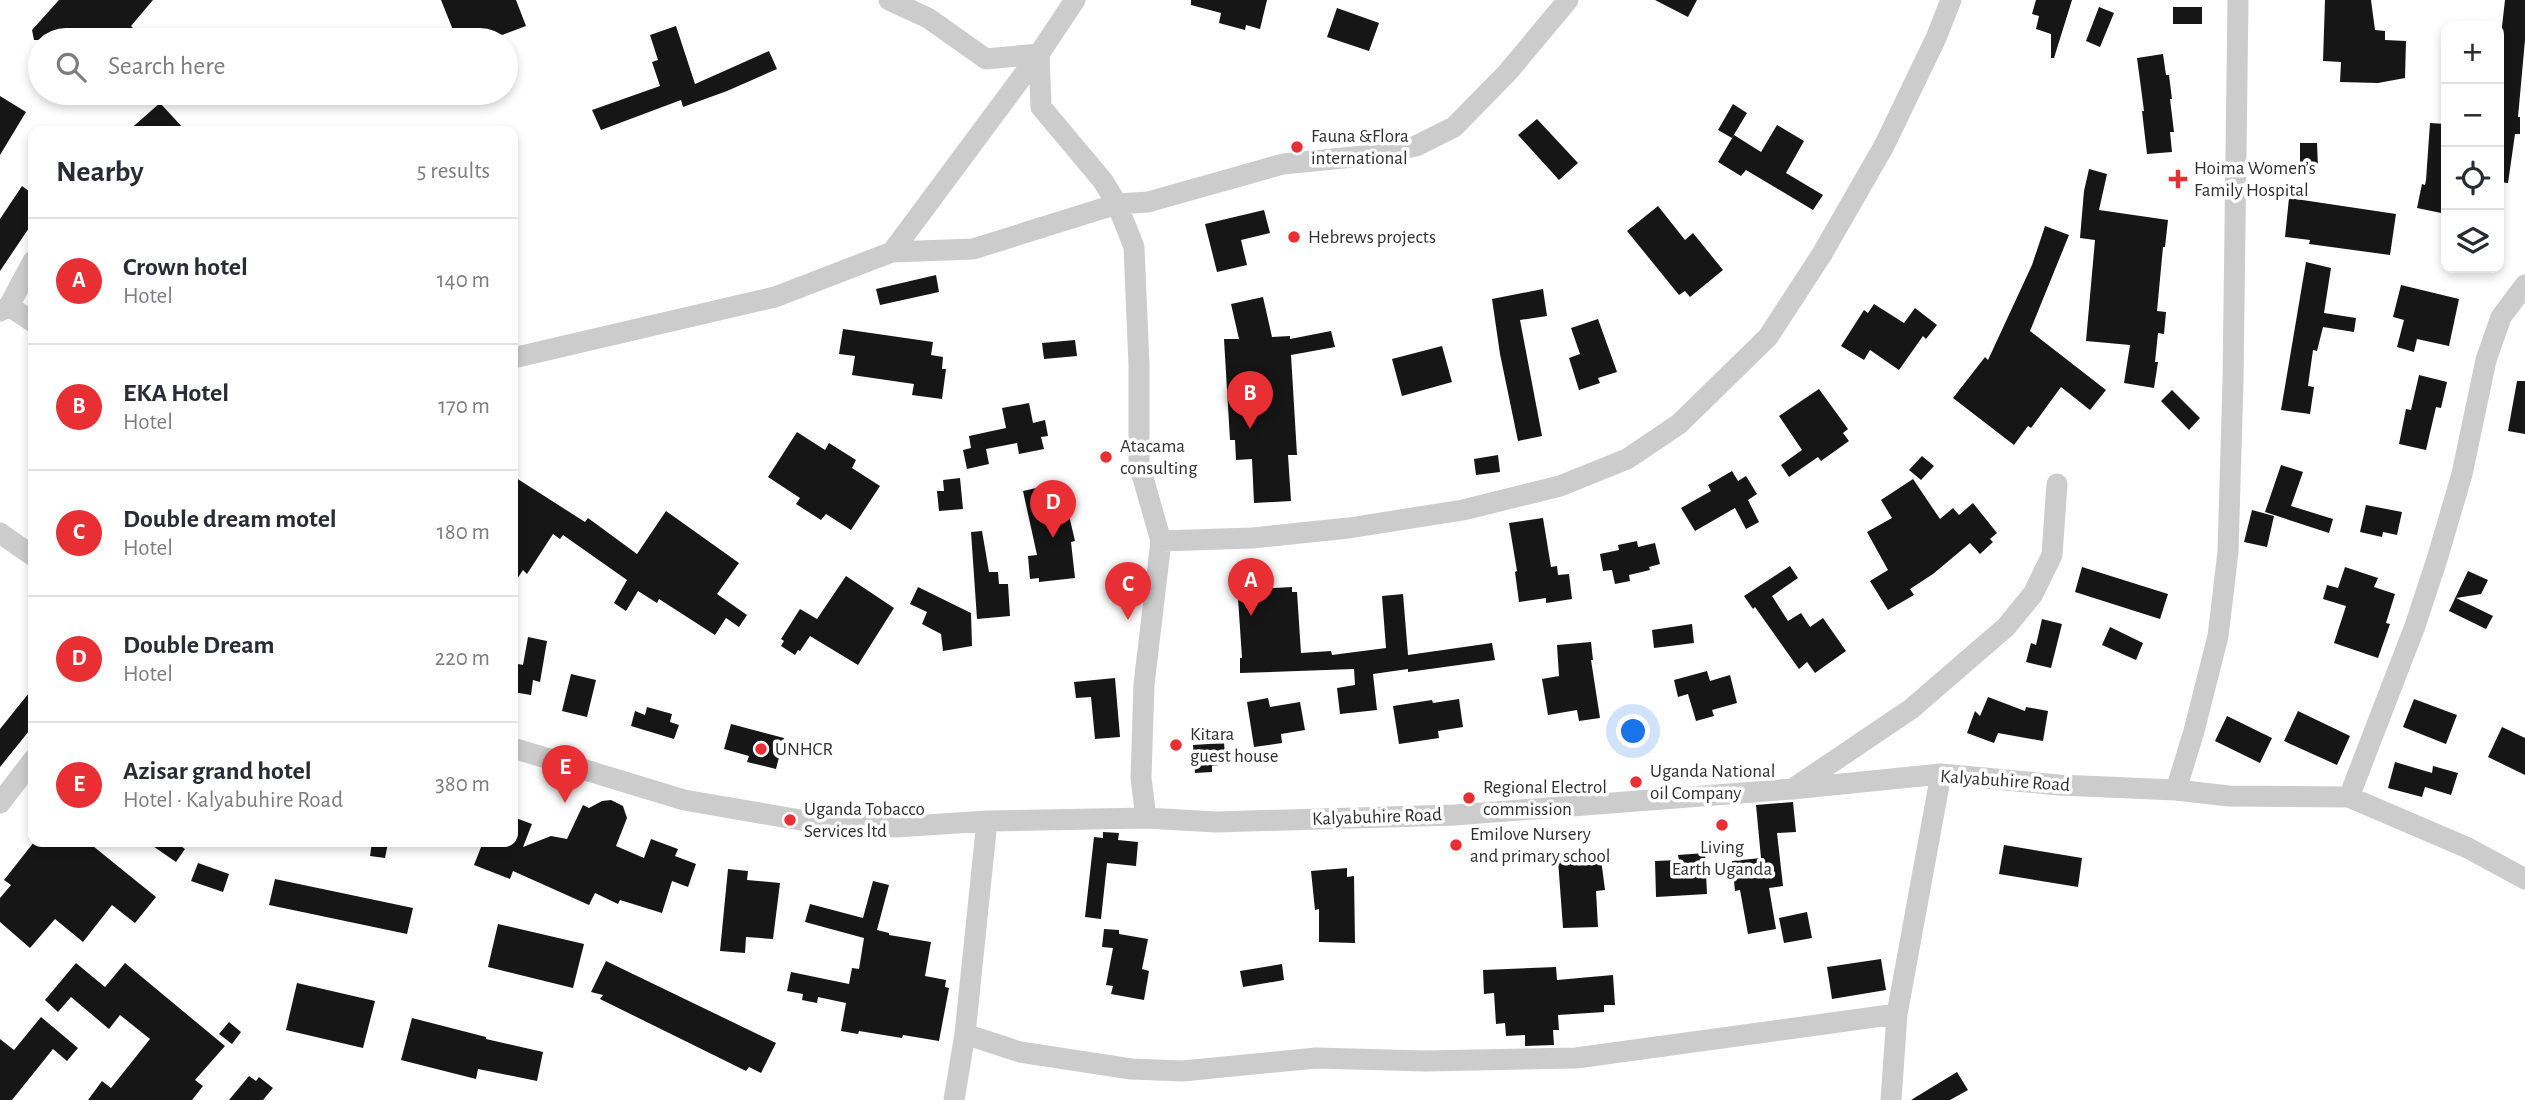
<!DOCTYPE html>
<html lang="en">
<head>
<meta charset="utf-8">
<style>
  :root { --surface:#fff; --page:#f7f7f7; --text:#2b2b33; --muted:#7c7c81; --line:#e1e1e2; --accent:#e83034 }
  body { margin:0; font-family:"Alegreya Sans",sans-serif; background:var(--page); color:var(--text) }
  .controls { position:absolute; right:21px; top:21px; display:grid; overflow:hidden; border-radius:14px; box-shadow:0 4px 10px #0003 }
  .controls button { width:63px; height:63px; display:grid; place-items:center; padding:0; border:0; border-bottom:2px solid var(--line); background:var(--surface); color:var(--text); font:35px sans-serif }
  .you { position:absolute; left:1634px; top:732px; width:24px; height:24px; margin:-18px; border:5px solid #fff; border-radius:50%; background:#1a73e8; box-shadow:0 0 0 10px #1a73e833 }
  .badge { display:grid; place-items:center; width:46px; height:46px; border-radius:50%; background:var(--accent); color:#fff; font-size:23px; font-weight:700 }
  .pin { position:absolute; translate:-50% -58px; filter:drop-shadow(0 2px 4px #0008) }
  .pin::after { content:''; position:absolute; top:37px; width:24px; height:21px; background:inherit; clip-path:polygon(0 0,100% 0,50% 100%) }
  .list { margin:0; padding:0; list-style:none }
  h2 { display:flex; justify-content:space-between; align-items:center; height:91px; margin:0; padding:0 28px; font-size:30px }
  h2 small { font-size:23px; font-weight:400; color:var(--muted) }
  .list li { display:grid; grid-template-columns:46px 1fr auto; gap:21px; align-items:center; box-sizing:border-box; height:126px; padding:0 28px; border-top:2px solid var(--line) }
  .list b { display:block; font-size:26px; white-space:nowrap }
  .list p { margin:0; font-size:23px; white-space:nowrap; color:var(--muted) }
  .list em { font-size:23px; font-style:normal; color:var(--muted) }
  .icon { flex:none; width:38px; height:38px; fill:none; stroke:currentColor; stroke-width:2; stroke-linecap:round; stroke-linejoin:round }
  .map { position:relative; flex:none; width:2525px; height:1100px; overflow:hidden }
  .search { position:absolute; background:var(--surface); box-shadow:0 4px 10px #0003; left:28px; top:28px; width:490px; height:77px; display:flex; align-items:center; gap:18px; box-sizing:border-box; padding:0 24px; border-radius:38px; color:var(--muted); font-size:26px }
  .panel { position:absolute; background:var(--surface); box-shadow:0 4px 10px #0003; left:28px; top:126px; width:490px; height:721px; border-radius:14px }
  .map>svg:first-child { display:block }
  .building { fill:#161616 }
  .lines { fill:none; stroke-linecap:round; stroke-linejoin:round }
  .minor { stroke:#ccc; stroke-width:21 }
  .poi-dot { fill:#e83034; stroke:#fff; stroke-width:2.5 }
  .labels { text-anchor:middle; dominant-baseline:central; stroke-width:7; stroke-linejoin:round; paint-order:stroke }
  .poi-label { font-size:19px; fill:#2f2f2f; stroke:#fff; text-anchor:start }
  .street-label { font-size:19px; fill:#2f2f2f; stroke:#fff }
</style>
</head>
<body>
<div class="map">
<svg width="2525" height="1100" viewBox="0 0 2525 1100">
  <rect width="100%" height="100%" fill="#fff"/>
  <path class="building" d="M59,0H153L131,26L135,30L126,40H34L32,30Z
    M441,0H516L526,26L489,40H457Z
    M1191,0H1267L1260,29L1246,25L1245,30L1219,23L1221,13L1191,5Z
    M1655,0H1697L1688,17Z
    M2036,0H2072L2054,58H2051V34L2036,29L2039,16L2032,14Z
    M2325,0H2371L2375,30L2385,31V40L2406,41L2405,78L2378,83L2340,82L2341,62L2323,61Z
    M2505,0H2525V40L2518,117H2520V134H2515L2508,183L2499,182V53Z
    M2099,7L2114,13L2100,47L2086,41Z
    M2173,7H2202V24H2173Z
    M1337,8L1379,23L1369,51L1327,37Z
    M676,26L695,84L769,51L777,69L727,91L683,107L681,100L601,130L592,110L660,86L652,62L658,60L650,35Z
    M2163,54L2166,75H2169L2172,99H2170L2174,132H2170L2172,152L2147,154L2142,111H2144L2137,58Z
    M0,96L26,112L0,155Z
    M160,103L186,131H128Z
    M1733,104L1747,113L1732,138L1718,130Z
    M1537,119L1578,163L1559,180L1518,135Z
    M2430,123L2446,124V214L2417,208L2422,184L2425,185L2426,180Z
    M1777,125L1804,141L1786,173L1823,195L1813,210L1746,170L1741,176L1718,162L1734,135L1761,152Z
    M2300,143H2317L2318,167L2300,166Z
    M2089,169L2107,174L2099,210L2168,220L2165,247H2163L2157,311L2166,312L2164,334L2158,333L2155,362H2158L2154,388L2124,383L2130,345L2086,341L2095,240L2080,238L2084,191Z
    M22,186L33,194V222L0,271V219Z
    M2289,198L2396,214L2390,255L2309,244L2310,240L2285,237Z
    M1658,206L1685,240L1693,233L1723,270L1690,297L1685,291L1679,295L1627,231Z
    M1264,210L1270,233L1241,240L1247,265L1217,272L1205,224Z
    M2045,226L2069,235L2030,331L2106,390L2090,410L2061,387L2031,428L2028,426L2014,445L1953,398L1985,357L1988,360L2032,265Z
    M2306,262L2331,268L2324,313L2356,318L2354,332L2323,327L2317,351L2313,350L2308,386L2314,387L2310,414L2281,410Z
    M936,275L939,292L880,305L876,289Z
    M2401,285L2459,299L2449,346L2417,339L2414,352L2397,347L2404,320L2393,317Z
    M1543,289L1547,316L1520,320L1542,436L1518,441L1500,354L1492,299Z
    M1263,297L1272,337L1290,336V339L1331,331L1335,347L1291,355L1297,455H1288L1291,501L1254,503L1252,459L1236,460L1235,440H1230L1224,339H1239L1231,304Z
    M1874,304L1904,323L1915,308L1937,325L1926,339L1923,336L1899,370L1870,350L1864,360L1841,346L1864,310L1868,313Z
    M1598,319L1617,372L1598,378L1600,383L1579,390L1569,358L1580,354L1571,328Z
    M843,329L933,342L931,355L943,357L942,369H946L942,399L912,395L914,384L852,375L855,356L839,354Z
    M1075,340L1077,356L1044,359L1042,343Z
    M1442,346L1452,382L1402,396L1392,359Z
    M2419,375L2447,382L2441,408L2436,407L2426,450L2399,444L2406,409L2411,410Z
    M2517,381H2525V434L2508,431Z
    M1819,389L1848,429L1843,433L1849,441L1821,461L1818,457L1789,477L1781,465L1802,450L1779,416Z
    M2172,390L2200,418L2189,430L2161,401Z
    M1029,403L1033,423L1045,420L1048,436L1041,437L1044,449L1019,454L1017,443L986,449L989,464L967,469L963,450L971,448L969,436L1006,428L1002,408Z
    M797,432L825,450L829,443L856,460L852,468L880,486L851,530L826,514L821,520L796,504L800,498L768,477Z
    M1498,455L1500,472L1476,475L1474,459Z
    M1922,456L1934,466L1921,480L1909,470Z
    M2281,465L2303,472L2291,506L2333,519L2329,533L2265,512Z
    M1732,471L1738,481L1746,476L1757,494L1748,500L1759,522L1746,529L1735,508L1695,531L1681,508L1711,491L1708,485Z
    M513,476L585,522L588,518L637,554L666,511L739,563L717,594L747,615L739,627L726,618L715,635L659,599L657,603L638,591L626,611L614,603L627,580L563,535L560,539L553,534L527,574L523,570L513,585Z
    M960,478L963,509L939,511L937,491H944L943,480Z
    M1913,479L1940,519L1953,508L1959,515L1973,503L1997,533L1990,539L1993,542L1980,554L1970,543L1933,574L1910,589L1914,595L1888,610L1870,581L1888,570L1867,532L1892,518L1881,500Z
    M1058,483L1064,512L1068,511L1075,541L1071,542L1075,578L1039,582V578L1030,579L1028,556L1037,555L1023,491Z
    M2366,505L2402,512L2397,535L2383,532L2382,537L2360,532Z
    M2252,510L2274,516L2267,547L2244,542Z
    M1543,518L1551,567L1557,566L1558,575L1569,574L1572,599L1546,603V598L1519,602L1515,572L1517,571L1509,523Z
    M982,531L989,572H998L999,584H1008L1010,616L977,619L971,532Z
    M1637,541L1638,547L1655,543L1660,564L1649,567L1650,570L1629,575L1630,581L1615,584L1612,570L1603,571L1600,554L1619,550L1618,545Z
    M1790,566L1798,578L1772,596L1788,621L1801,613L1810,627L1823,618L1846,651L1815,673L1807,662L1799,669L1755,607L1753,609L1744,596Z
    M2082,567L2168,594L2160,619L2075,592Z
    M2345,567L2378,578L2374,587L2395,594L2386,623L2390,624L2378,658L2334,643L2346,606L2323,599L2327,585L2338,588Z
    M2468,571L2488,580L2481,594L2456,598L2493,616L2486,629L2449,611Z
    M846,576L894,608L858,665L810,636L800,651L798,650L795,655L781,646L784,641L781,639L800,609L817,619Z
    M918,587L971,613L972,646L943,651L941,634L922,624L927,612L910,604Z
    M1292,587V592H1297L1301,653L1331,651L1332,655L1386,648L1382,596L1403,594L1408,655L1492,643L1495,660L1408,672V669L1373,674L1377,710L1340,714L1337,688L1355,685L1354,669L1240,673V658H1242L1238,598H1244L1243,590Z
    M2042,619L2062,624L2051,668L2026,662L2031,643L2036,645Z
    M1692,624L1694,643L1654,648L1652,630Z
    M2110,627L2143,643L2136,660L2102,645Z
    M528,637L547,641L540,682L533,680L531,695L513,692V663L523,665Z
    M1591,642L1593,660H1591L1600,718L1579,721L1577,710L1548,715L1542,679L1559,676L1557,645Z
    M1707,671L1710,681L1730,675L1737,703L1712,710L1714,716L1696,721L1688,694L1678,697L1674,680Z
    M571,674L596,680L587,717L562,711Z
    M1115,678L1120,737L1095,739L1091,697L1076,698L1074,682Z
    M33,688V726L0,767V729Z
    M1988,697L2025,711L2026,707L2048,711L2043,741L1998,733L1994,743L1967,733L1975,711L1980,716Z
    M1268,698L1270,707L1300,702L1305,730L1281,734L1282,743L1254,747L1247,702Z
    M1459,699L1463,727L1438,731L1439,738L1399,744L1393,706L1432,700L1433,703Z
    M2414,699L2457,715L2446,744L2403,727Z
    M647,707L672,714L670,722L679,725L674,739L631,726L635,711L645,715Z
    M2298,711L2350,736L2337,765L2284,741Z
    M2227,716L2272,738L2260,763L2215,741Z
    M731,724L784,738L776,769L747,762L749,756L724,749Z
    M2502,727L2525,738V775L2488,757Z
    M1224,743L1226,764L1212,766V772L1195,773L1193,745Z
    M2395,762L2432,773L2433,766L2458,773L2451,795L2425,787L2422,797L2388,788Z
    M611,800L623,806L627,818L616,846L644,858L651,839L678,849L675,856L696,864L688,887L672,881L662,913L620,900L618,904L595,893L589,905L513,871L510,879L474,865L483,842H513V817L532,824L523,847L551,836L567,839L583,805L589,808L602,801Z
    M1793,802L1796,832L1777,833L1783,886L1769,888L1776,929L1748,934L1740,890L1735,891L1732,861L1761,858L1756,805Z
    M1103,832L1119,833L1118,840L1138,842L1136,866L1107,863L1101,919L1085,917L1094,837L1103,838Z
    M34,842H88L156,897L135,923L112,905L83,942L55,919L30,948L0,922V898L11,885L4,880Z
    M147,842H175L185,849L176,862Z
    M372,842L388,843L385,858L370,856Z
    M2004,845L2082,858L2078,887L1999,874Z
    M1587,852L1588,861L1601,859L1605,890L1596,891L1598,927L1563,928L1558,860L1570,859V853Z
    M1705,853L1707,894L1656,897L1655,861L1679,860L1678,855Z
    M198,863L229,874L223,892L191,881Z
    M1347,868V877L1354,876L1355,943L1319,942V909L1315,910L1311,871Z
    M728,869L748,871L747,880L780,883L773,939L746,937L745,953L720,951Z
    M275,879L413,908L407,934L269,905Z
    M873,881L889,885L877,930L889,933V935L931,942L925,976L946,980L945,987L949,988L939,1041L903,1035L902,1038L859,1031L858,1034L841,1031L846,1003L818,997L817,1003L802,1000L803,994L787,991L791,972L849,984L852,968L859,969L864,938L805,922L810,904L863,918Z
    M1807,912L1812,938L1784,943L1779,918Z
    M498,924L584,944L573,988L488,967Z
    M1104,929L1119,930V934L1148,939L1142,969L1149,971L1144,1000L1111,994L1113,986L1106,985L1113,948L1102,947Z
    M1881,959L1886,990L1832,999L1827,967Z
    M606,961L776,1043L761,1073L749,1067L746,1071L600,999L603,995L591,992Z
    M76,963L105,987L125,963L225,1046L195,1080L203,1086L192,1100H88L102,1081L111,1088L150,1039L120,1015L109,1029L71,997L58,1012L45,1000Z
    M1282,964L1284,980L1243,987L1240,971Z
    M1556,967L1557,980L1613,975L1615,1005H1604V1012L1558,1015L1559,1030H1553L1554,1045L1525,1046V1035L1506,1036L1505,1023L1496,1024L1494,993L1484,994L1483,970Z
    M297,983L375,1001L363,1048L286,1030Z
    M41,1017L78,1048L67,1061L53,1049L12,1100H0V1039L14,1050Z
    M412,1018L486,1037V1039L543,1052L537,1081L478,1069L476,1079L401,1060Z
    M229,1022L241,1032L232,1044L219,1034Z
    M1957,1072L1968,1090L1950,1100H1911Z
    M249,1076L256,1081L259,1077L273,1088L263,1100H229Z"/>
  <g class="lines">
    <path class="minor" d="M889,0L928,18L986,59L1039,54L1041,107L1103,181L1117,204L1134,247L1139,365V464L1161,541L1144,684L1141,778L1146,818
      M892,252L1039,54L1075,0
      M9,306L33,322
      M0,311L9,306L33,261
      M513,358L775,297L892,252L973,249L1117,204L1148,202L1283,164L1373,155L1416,146L1454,127L1507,73L1568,0
      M0,533L33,556
      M1161,541L1252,538L1349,528L1463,510L1560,486L1627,459L1679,424L1768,337L1822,254L1884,146L1936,38L1951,0
      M513,748L684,800L818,823L896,827L987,821L1146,818L1216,822L1455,815L1792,789L1941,774L2059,785L2176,790L2229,796L2349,797L2468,848L2525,879
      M1794,788L1911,709L2006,627L2033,594L2052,555L2057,484
      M2176,790L2194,731L2218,636L2228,552L2233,382L2238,0
      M2349,797L2415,626L2438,556L2462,474L2486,360L2501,317L2525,285
      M0,803L33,760
      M965,1034L1020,1052L1131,1069L1183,1071L1316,1058L1425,1061L1576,1058L1897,1014
      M954,1100L965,1034L987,821
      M1891,1100L1897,1014L1941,774"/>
  </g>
  <g class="poi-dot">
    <circle cx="1297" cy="147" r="7"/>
    <path d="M2174.5 168.5h7v7h7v7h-7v7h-7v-7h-7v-7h7z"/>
    <circle cx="1294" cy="237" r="7"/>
    <circle cx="1106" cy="457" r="7"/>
    <circle cx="1176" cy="745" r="7"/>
    <circle cx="761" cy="749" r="7"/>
    <circle cx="1636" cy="782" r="7"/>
    <circle cx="1469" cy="798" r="7"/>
    <circle cx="790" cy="820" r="7"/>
    <circle cx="1722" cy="825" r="7"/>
    <circle cx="1456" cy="845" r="7"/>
  </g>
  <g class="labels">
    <g class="poi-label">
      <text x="1311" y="136">Fauna &amp;Flora<tspan x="1311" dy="22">international</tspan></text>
      <text x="2194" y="168">Hoima Women’s<tspan x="2194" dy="22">Family Hospital</tspan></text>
      <text x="1308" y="237">Hebrews projects</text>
      <text x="1120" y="446">Atacama<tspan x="1120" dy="22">consulting</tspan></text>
      <text x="1190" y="734">Kitara<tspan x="1190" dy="22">guest house</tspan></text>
      <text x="775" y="749">UNHCR</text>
      <text x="1650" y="771">Uganda National<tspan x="1650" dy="22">oil Company</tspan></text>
      <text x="1483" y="787">Regional Electrol<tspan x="1483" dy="22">commission</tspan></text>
      <text x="804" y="809">Uganda Tobacco<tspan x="804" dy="22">Services ltd</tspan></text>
      <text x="1470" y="834">Emilove Nursery<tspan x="1470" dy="22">and primary school</tspan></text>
      <text x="1722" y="847" text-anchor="middle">Living<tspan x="1722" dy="22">Earth Uganda</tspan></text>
    </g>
    <g class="street-label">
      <text transform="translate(2005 781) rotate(4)">Kalyabuhire Road</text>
      <text transform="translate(1377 817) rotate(-2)">Kalyabuhire Road</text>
    </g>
  </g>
</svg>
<div class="controls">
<button>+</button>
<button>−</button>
<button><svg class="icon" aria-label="locate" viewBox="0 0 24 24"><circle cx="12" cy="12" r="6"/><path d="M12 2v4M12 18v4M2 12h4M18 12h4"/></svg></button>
<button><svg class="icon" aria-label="layers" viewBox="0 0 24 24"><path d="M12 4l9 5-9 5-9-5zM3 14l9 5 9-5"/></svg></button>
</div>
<div class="you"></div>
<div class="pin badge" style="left:1251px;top:616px">A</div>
<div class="pin badge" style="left:1250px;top:429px">B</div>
<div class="pin badge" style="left:1128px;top:620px">C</div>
<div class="pin badge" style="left:1053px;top:538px">D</div>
<div class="pin badge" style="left:565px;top:803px">E</div>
<div class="search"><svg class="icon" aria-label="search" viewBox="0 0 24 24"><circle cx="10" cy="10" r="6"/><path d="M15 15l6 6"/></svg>Search here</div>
<section class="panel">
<h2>Nearby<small>5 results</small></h2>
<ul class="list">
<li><span class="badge">A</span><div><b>Crown hotel</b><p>Hotel</p></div><em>140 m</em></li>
<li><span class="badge">B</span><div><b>EKA Hotel</b><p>Hotel</p></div><em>170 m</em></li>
<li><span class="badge">C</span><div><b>Double dream motel</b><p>Hotel</p></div><em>180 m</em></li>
<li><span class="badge">D</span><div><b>Double Dream</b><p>Hotel</p></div><em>220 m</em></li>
<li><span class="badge">E</span><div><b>Azisar grand hotel</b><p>Hotel · Kalyabuhire Road</p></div><em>380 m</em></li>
</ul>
</section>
</div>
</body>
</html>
